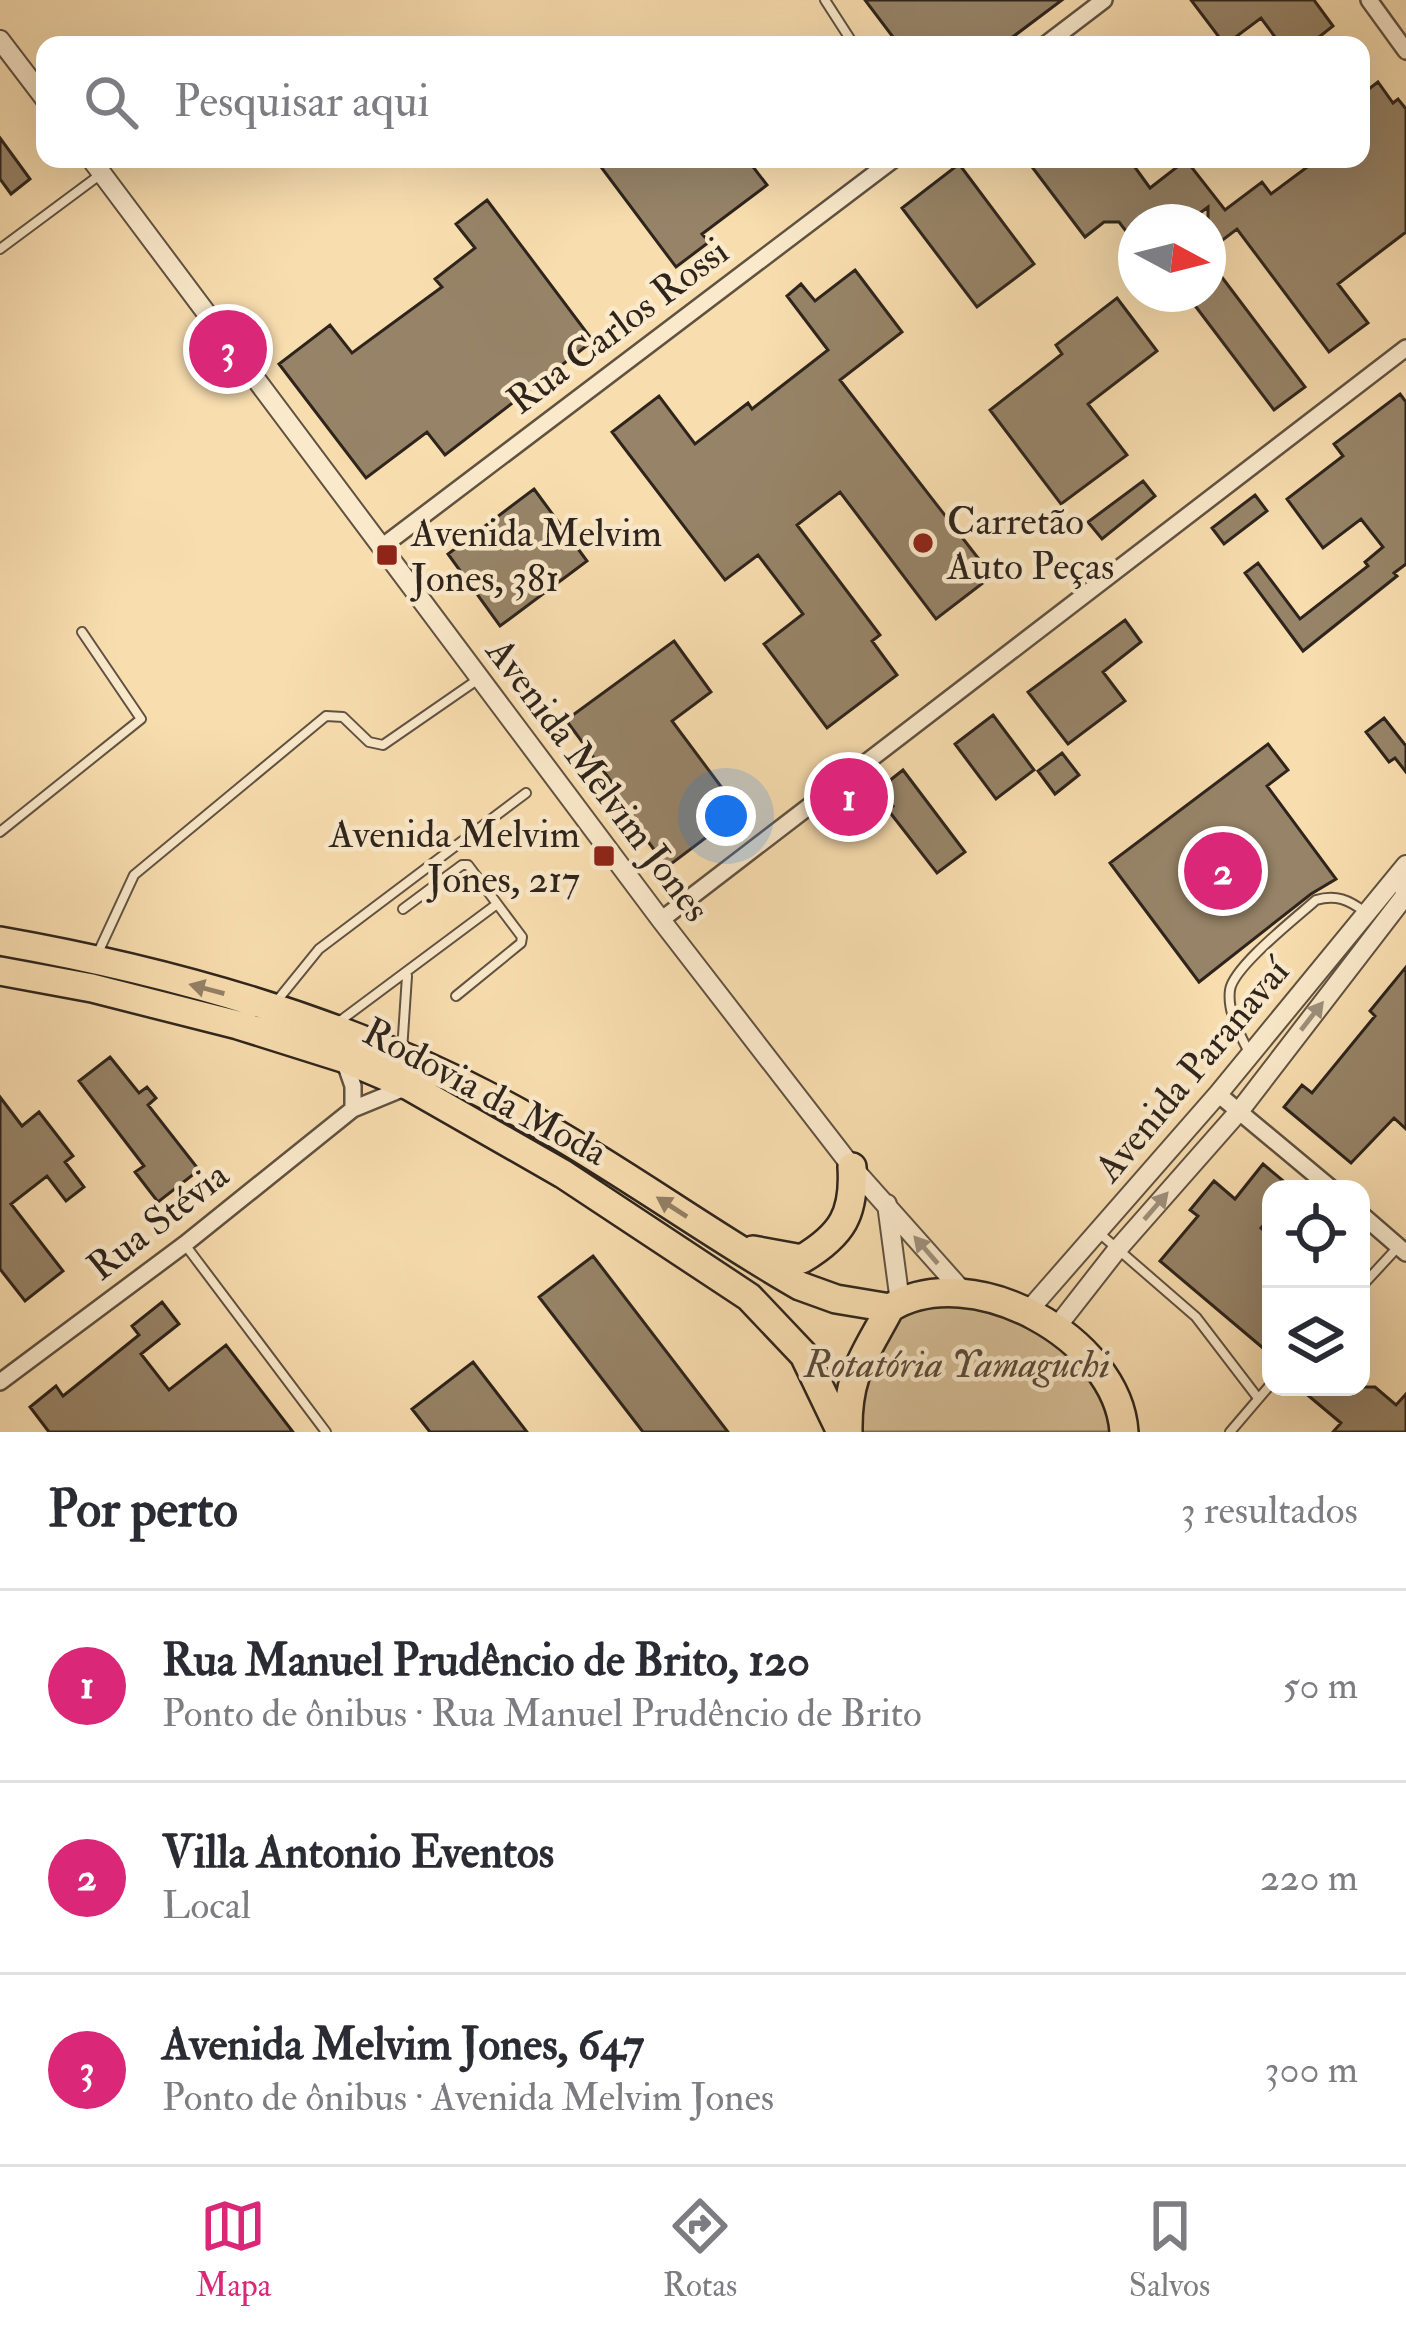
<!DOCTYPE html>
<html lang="pt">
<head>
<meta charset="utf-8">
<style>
  :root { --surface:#fff; --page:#f2f2f3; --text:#2b2b33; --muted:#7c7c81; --line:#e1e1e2; --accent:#db2777 }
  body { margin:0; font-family:"IM FELL Double Pica",serif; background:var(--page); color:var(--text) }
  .controls { position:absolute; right:36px; bottom:36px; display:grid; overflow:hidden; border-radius:24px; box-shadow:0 12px 48px #0002 }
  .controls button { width:108px; height:108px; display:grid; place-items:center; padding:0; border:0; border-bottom:3px solid var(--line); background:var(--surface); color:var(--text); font:60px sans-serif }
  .compass { position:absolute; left:1118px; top:204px; width:108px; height:108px; border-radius:50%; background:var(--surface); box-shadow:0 12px 48px #0002; rotate:97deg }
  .you { position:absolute; left:726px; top:816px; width:42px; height:42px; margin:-30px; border:9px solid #fff; border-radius:50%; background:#1a73e8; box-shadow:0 0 0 18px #1a73e833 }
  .badge { display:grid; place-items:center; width:78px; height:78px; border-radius:50%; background:var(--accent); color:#fff; font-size:39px; font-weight:700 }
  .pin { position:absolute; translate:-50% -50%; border:6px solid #fff; box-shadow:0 3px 12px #0006 }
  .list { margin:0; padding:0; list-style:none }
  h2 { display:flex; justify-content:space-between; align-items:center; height:156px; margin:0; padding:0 48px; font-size:51px }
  h2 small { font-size:39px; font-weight:400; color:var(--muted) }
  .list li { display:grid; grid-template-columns:78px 1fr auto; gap:36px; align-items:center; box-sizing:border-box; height:192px; padding:0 48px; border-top:3px solid var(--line) }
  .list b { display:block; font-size:45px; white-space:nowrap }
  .list p { margin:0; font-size:39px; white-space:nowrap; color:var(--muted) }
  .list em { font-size:39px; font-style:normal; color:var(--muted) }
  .icon { flex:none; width:66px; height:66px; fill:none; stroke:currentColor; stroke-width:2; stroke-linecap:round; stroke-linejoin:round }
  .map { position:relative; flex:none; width:1406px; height:1432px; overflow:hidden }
  .search { position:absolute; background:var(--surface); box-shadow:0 12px 48px #0002; left:36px; right:36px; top:36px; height:132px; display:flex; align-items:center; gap:30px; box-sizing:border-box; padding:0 42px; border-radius:24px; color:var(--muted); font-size:45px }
  .sheet { height:732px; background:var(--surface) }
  nav { display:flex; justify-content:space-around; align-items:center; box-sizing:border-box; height:168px; border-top:3px solid var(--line); background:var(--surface); font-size:33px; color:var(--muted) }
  nav a { display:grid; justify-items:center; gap:6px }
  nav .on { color:var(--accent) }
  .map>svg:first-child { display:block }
  .green { fill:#d6be96; stroke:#827159; stroke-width:3 }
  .building { fill:#978468; stroke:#2e241c; stroke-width:3 }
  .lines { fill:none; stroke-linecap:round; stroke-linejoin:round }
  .service-casing { stroke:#605241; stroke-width:12 }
  .minor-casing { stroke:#605241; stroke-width:20 }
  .tertiary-casing { stroke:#605241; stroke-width:22 }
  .trunk-casing { stroke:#2e241c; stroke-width:32 }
  .service { stroke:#fae9cb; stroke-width:8 }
  .minor { stroke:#fae9cb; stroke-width:15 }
  .tertiary { stroke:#fae9cb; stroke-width:18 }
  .trunk { stroke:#f8ddaf; stroke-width:27 }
  .oneway { fill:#938066 }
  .oneway2 { fill:#9e907c }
  .poi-dot { fill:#8f2418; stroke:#fae9cb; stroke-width:4.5 }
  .labels { text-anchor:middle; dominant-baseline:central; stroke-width:9; stroke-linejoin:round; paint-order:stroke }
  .street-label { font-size:39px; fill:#2e241c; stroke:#fae9cb }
  .poi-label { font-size:39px; fill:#2e241c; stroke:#fae9cb; text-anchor:start }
  .park-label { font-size:39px; font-style:italic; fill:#584a3a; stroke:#fae9cb }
</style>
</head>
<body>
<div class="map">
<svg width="1406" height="1432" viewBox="0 0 1406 1432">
  <rect width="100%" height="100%" fill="#f8ddaf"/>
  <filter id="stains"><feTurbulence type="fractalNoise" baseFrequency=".00167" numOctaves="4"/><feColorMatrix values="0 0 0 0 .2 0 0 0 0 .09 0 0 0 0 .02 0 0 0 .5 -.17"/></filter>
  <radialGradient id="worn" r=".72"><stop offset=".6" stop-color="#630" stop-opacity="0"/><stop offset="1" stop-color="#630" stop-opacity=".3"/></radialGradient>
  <path class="green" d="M966,1295L1083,1353L1124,1432H848L890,1308Z"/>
  <path class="building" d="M865,0H1062L1002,45H899Z
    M1191,0H1314L1333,26L1309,45H1281L1261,18L1225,45Z
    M1378,82L1393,103L1398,99L1406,109V232L1338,284L1368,323L1329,352L1237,229L1208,251V207L1188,222H1136V244L1119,222H1104L1085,237L1026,159H1129L1150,188L1186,160L1225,210L1262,182L1271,194L1318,159H1361V95Z
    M0,138L30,179L11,194L0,179Z
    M595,159H747L767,185L702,234L709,242L676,267Z
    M959,164L1034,264L977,307L902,208Z
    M487,200L593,341L445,455L427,432L366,478L279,364L330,325L352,353L442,287L435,279L475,248L456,224Z
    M855,270L902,332L840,380L992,576L936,619L840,492L797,525L880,635L872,641L897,675L827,728L764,644L803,614L758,555L725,580L612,432L659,396L695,444L748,403L752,409L828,350L787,296L801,284L815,301Z
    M1221,276L1305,387L1274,410L1190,299L1197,294H1208V285Z
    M1117,298L1157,351L1088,404L1127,455L1061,504L990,410L1062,354L1056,345Z
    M1400,394L1406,402V564L1394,573L1397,576L1303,651L1245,573L1258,563L1300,619L1368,566L1365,562L1383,547L1361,519L1323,548L1287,499L1343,456L1334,444Z
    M1143,481L1155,496L1102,539L1088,522Z
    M534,489L587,561L500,626L448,554Z
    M1255,495L1267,511L1224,544L1212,528Z
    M1125,620L1141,642L1103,672L1125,701L1068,744L1028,692Z
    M674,641L711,692L672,721L740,812L667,867L611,792L616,788L566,720Z
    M993,715L1034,770L996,799L955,744Z
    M1384,718L1406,746V772L1395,758L1389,762L1366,732Z
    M1268,744L1288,770L1267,786L1336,879L1311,894L1199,982L1110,863Z
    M1062,753L1079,775L1055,794L1038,771Z
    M903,770L965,852L937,873L888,810L893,806L879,789Z
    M1406,967V1129L1394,1118L1351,1163L1284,1107L1302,1085L1312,1093L1375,1016L1370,1011Z
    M110,1057L139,1093L147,1087L156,1098L148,1105L199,1170L158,1202L135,1172L144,1166L79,1081Z
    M0,1097L22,1126L39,1112L73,1156L65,1162L84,1187L66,1201L47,1176L11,1204L63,1271L25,1301L0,1269Z
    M1263,1164L1293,1189H1271V1216L1261,1228L1271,1236V1338L1263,1348L1160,1261L1198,1216L1190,1210L1214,1181L1235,1199Z
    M593,1256L728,1432H643L539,1297Z
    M162,1302L179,1324L141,1354L169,1390L226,1345L293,1432H49L30,1407L56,1386L63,1396L103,1364L139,1335L132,1326Z
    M473,1362L527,1432H430L412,1409Z
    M1298,1387H1375L1396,1405L1406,1394V1432H1333L1341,1423Z"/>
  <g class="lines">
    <g class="service-casing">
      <path id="service" d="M825,0L854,45
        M0,249L101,174
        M0,832L141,719L82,632
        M403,909L462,865H468L522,937L521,943L456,996
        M96,957L134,875L326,716L343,717L369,742L383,745L480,678
        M276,1002L319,949L526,793
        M340,1021L497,904
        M402,1051L407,976
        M1250,1054C1240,1035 1227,1012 1230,990C1233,967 1297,917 1316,900C1336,894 1349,900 1365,912
        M1098,1232L1196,1317L1258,1398
        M186,1246L326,1432
        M1361,1287L1397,1248
        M1230,1432L1271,1384"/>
    </g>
    <g class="minor-casing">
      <path id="minor" d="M1369,0L1406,51
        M1045,45L1104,0
        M383,546L894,159
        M661,920L1406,348
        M344,1060L353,1086V1109
        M1218,1094L1332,1189
        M1361,1214L1406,1253
        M0,1382L185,1244L353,1109L409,1086"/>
    </g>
    <g class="tertiary-casing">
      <path id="tertiary" d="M0,40L45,99
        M91,159L661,920L852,1167L966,1295
        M887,1204L900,1302
        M1029,1310L1218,1094L1406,865
        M1055,1329L1116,1251L1241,1109L1404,897L1406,888"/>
    </g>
    <g class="trunk-casing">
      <path id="trunk" d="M0,941C182,973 365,1026 527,1117C621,1169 707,1233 800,1286L836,1299L890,1308
        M0,971L92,988L238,1025L343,1058L409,1086L563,1174L749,1297L804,1355L841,1432
        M753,1250L802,1259C842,1235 855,1214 852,1167
        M890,1308C971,1258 1118,1338 1124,1432
        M848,1432C847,1374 864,1357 890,1308"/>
    </g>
    <use href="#service" class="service"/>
    <use href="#minor" class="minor"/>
    <use href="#tertiary" class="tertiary"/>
    <use href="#trunk" class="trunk"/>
  </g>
  <defs><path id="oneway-solid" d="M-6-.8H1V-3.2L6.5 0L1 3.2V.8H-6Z" transform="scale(3)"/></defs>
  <g class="oneway">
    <use href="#oneway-solid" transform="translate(207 989) rotate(-165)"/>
    <use href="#oneway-solid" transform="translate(672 1207) rotate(-147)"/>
  </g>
  <g class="oneway2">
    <use href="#oneway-solid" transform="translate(1312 1016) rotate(-52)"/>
    <use href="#oneway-solid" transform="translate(1156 1206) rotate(-49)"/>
    <use href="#oneway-solid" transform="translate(926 1250) rotate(-131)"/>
  </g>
  <g class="poi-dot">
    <circle cx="923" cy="543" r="12"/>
    <rect x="375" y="543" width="24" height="24" rx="6"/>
    <rect x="592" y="844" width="24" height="24" rx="6"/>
  </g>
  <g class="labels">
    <g class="street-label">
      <text transform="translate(618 326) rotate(-37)">Rua Carlos Rossi</text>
      <text transform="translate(598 780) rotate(53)">Avenida Melvim Jones</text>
      <text transform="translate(1192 1070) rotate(-50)">Avenida Paranavaí</text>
      <text transform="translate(485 1092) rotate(28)">Rodovia da Moda</text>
      <text transform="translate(158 1221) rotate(-38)">Rua Stévia</text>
    </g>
    <g class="poi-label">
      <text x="947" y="521">Carretão<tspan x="947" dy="45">Auto Peças</tspan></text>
      <text x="411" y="533">Avenida Melvim<tspan x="411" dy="45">Jones, 381</tspan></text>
      <text x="580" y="834" text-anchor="end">Avenida Melvim<tspan x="580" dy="45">Jones, 217</tspan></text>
    </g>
    <g class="park-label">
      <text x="957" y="1364">Rotatória Yamaguchi</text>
    </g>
  </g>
  <rect width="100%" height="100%" filter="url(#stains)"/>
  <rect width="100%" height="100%" fill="url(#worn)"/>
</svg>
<div class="controls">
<button><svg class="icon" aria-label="locate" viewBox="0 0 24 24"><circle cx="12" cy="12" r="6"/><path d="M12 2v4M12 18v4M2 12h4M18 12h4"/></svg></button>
<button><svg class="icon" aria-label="layers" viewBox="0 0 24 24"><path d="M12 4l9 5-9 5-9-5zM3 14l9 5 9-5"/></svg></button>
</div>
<svg class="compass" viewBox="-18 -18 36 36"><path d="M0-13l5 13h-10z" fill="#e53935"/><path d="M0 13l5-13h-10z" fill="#7c7c81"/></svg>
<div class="you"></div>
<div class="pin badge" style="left:849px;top:797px">1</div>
<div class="pin badge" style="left:1223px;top:871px">2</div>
<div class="pin badge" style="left:228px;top:349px">3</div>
<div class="search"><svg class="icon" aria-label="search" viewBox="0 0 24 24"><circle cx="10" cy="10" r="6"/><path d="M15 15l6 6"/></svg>Pesquisar aqui</div>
</div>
<section class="sheet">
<h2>Por perto<small>3 resultados</small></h2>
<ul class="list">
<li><span class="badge">1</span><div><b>Rua Manuel Prudêncio de Brito, 120</b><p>Ponto de ônibus · Rua Manuel Prudêncio de Brito</p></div><em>50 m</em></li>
<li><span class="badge">2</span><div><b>Villa Antonio Eventos</b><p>Local</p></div><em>220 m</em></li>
<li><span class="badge">3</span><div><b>Avenida Melvim Jones, 647</b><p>Ponto de ônibus · Avenida Melvim Jones</p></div><em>300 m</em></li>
</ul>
</section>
<nav>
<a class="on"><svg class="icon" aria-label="map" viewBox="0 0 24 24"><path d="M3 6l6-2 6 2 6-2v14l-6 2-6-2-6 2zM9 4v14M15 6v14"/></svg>Mapa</a>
<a><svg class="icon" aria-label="directions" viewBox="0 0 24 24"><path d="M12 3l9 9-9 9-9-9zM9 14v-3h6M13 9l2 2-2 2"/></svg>Rotas</a>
<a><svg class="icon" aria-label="saved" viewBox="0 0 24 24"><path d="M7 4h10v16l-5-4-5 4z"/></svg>Salvos</a>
</nav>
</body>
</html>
